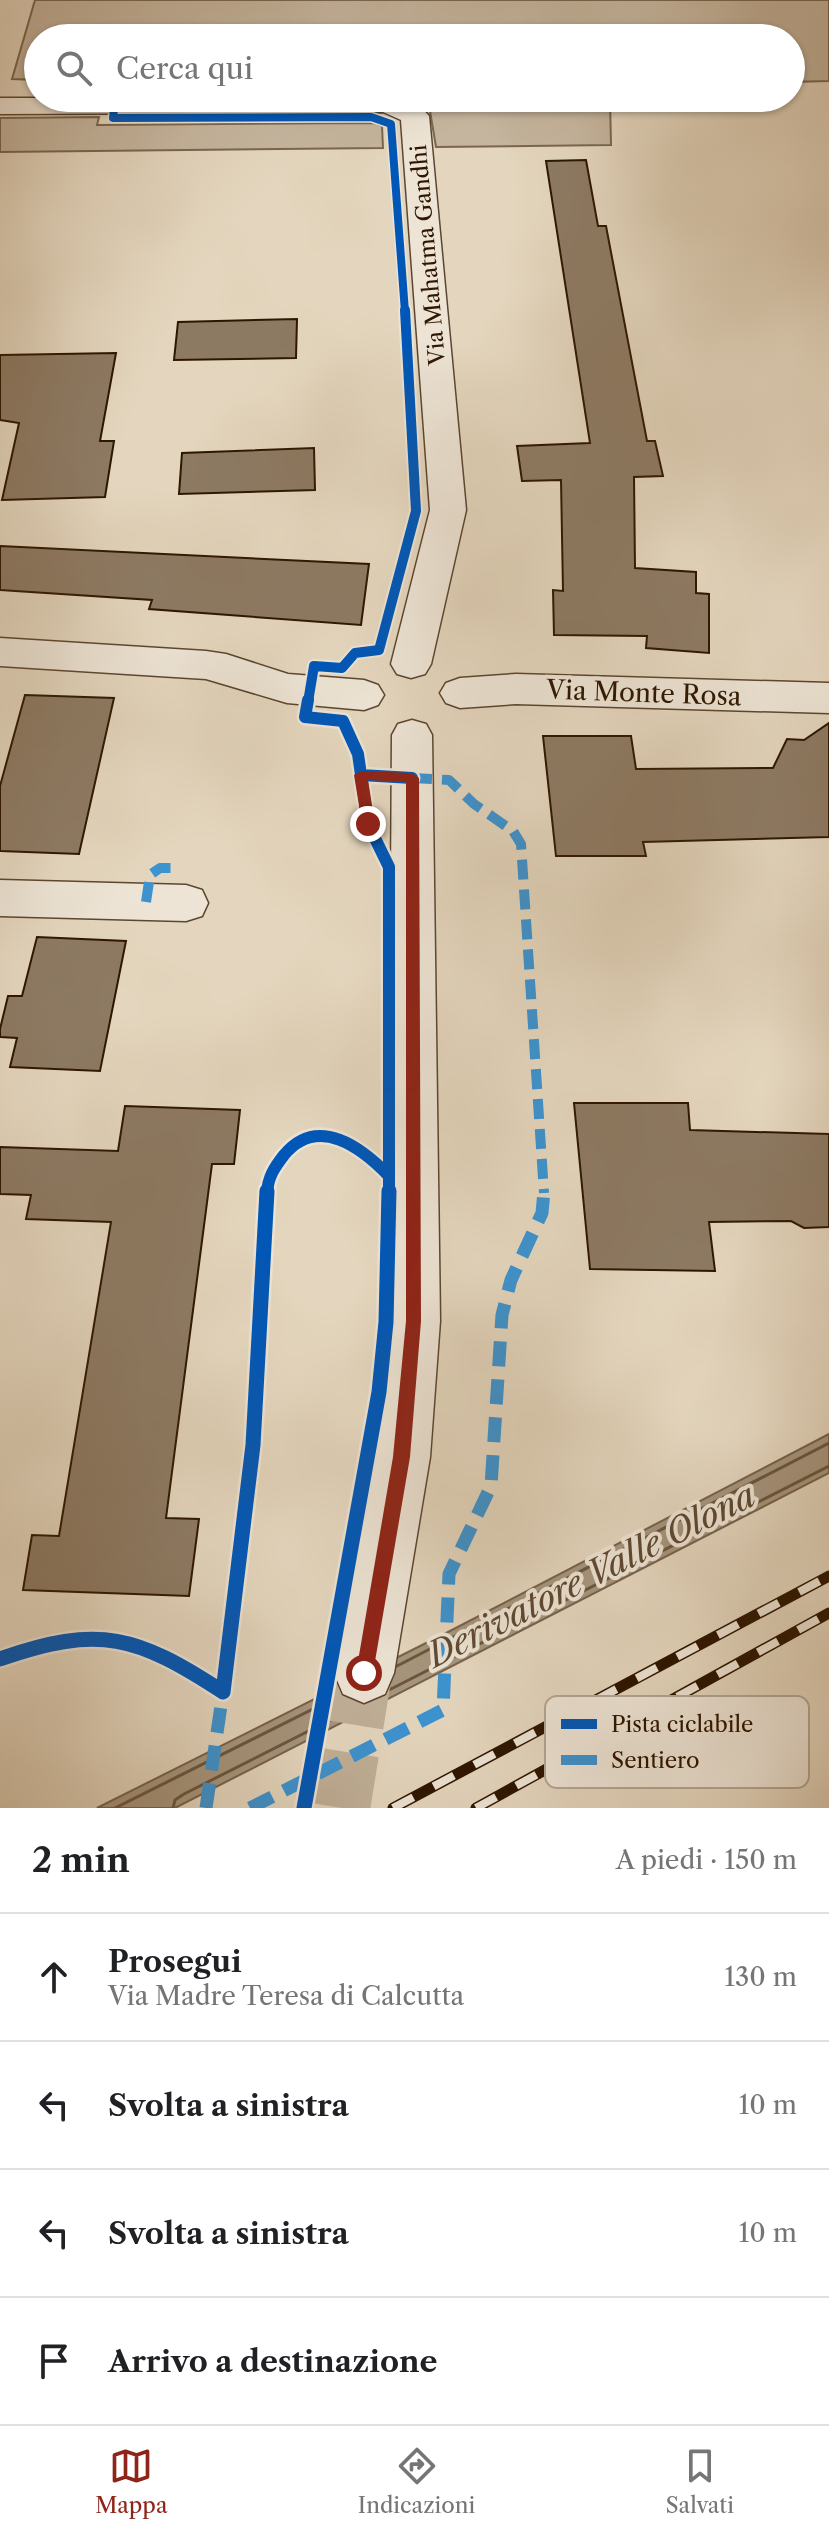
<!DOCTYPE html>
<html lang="it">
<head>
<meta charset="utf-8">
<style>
  :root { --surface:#fff; --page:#f2f2f2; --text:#202124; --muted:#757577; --line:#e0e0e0; --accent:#8f2418 }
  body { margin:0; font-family:"Libre Caslon Text",serif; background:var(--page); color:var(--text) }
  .stop { position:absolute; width:24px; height:24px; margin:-18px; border:6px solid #8f2418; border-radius:50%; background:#fff }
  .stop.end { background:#8f2418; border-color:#fff; box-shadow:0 2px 8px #0008 }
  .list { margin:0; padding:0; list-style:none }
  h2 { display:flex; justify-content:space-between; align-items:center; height:104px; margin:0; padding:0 32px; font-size:34px }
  h2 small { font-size:26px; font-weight:400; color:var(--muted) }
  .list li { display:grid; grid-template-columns:52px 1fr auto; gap:24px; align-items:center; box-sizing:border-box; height:128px; padding:0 32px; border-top:2px solid var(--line) }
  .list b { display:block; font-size:30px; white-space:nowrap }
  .list p { margin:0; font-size:26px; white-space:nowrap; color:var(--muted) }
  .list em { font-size:26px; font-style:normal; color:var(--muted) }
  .icon { flex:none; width:44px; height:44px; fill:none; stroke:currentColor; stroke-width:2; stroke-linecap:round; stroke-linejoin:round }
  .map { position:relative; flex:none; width:829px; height:1808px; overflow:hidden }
  .search { position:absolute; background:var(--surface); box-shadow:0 2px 6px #0004; left:24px; right:24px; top:24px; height:88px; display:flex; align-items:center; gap:20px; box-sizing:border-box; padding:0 28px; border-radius:44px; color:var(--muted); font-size:30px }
  .sheet { height:616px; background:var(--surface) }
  nav { display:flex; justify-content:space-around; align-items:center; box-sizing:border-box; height:112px; border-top:2px solid var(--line); background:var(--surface); font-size:22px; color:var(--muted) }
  nav a { display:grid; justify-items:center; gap:4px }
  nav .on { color:var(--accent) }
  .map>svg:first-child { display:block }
  .green { fill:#c5b59e; stroke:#7a664f; stroke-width:2 }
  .water { fill:#a6957d; stroke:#76624b; stroke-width:2 }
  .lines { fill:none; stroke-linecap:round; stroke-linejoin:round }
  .shore { stroke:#6a563e; stroke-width:3 }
  .building { fill:#8d7a63; stroke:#2e1600; stroke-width:2 }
  .minor-tunnel { stroke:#c0b098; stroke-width:56; stroke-dasharray:56 28; stroke-linecap:butt }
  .minor-casing { stroke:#5c4630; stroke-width:3 }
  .minor { fill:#ede4d5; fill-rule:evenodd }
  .rail-casing { stroke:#2e1600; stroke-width:11 }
  .rail { stroke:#ede4d5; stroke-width:8; stroke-dasharray:23; stroke-linecap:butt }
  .quiet-far1 { stroke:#3c93d0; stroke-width:10; stroke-dasharray:20 10; stroke-linecap:butt }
  .quiet { stroke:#3c93d0; stroke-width:13; stroke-dasharray:25 13; stroke-linecap:butt }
  .cycleway-far3-casing { stroke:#ede4d5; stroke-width:11 }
  .cycleway-far2-casing { stroke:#ede4d5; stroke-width:14 }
  .cycleway-far1-casing { stroke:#ede4d5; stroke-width:17 }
  .cycleway-casing { stroke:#ede4d5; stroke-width:20 }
  .cycleway-far3 { stroke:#0057b8; stroke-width:8 }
  .cycleway-far2 { stroke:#0057b8; stroke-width:10 }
  .cycleway-far1 { stroke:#0057b8; stroke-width:12 }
  .cycleway { stroke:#0057b8; stroke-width:15 }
  .route { fill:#8f2418 }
  .labels { text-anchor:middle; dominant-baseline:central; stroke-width:8; stroke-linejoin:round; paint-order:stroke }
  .far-street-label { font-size:22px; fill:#2e1600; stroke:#ede4d5 }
  .street-label { font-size:26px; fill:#2e1600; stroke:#ede4d5 }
  .near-water-label { font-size:34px; font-style:italic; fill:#5e4932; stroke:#ede4d5 }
  .key { fill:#ede4d5; stroke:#b4a695; stroke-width:2 }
  .key-label { font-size:22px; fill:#2e1600 }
</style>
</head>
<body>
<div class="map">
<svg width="829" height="1808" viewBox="0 0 829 1808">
  <rect width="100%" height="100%" fill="#e4d6be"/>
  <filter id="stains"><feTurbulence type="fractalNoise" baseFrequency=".0025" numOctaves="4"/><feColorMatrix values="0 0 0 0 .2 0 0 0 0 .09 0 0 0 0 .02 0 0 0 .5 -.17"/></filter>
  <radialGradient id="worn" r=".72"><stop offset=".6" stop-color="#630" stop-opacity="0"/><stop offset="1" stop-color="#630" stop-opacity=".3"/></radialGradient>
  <path class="green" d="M35,0H829V81L791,82V38H38V80L12,79Z
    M610,98L611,145L436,147L428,99H146Z
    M99,117L97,125L375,123L382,126L383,148L0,152V118Z"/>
  <path class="water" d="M829,1434V1473L175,1808H97L448,1632Z"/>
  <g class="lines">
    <path class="shore" d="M397,1666L829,1443
      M389,1690L829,1466
      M115,1808L341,1695
      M173,1808L175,1800L184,1794L362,1704"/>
  </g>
  <path class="building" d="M586,160L598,226H606L647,441H655L663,476L634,477L635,568L696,572V593L709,594V653L646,648L647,636L554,635L553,590L563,591L561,480L522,481L517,446L590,443L546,161Z
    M297,319L296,358L174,360L178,322Z
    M116,353L100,441H114L105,497L2,500L19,423L0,420V355Z
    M314,448L315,490L179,494L182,453Z
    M0,546L369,564L361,625L149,609L152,600L0,590Z
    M25,695L114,698L79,854L0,851V786Z
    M829,723V837L643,842L646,856H556L543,736H631L636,769L773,768L787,739L804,740Z
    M37,937L126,941L100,1071L10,1067L17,1038L0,1037V1029L8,996H22Z
    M574,1103H688L690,1130L829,1134V1227L804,1228L791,1221L709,1222L715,1271L590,1269Z
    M125,1106L240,1110L234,1164H212L166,1518L199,1519L189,1596L23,1590L32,1535L59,1536L111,1222L26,1219L31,1195L0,1194V1147L118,1151Z"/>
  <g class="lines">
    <path class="minor-tunnel" d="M342,1808L364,1673"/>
    <g class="minor-casing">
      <path id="minor" d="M0,98H394C407,101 420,104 429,116L466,510L431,664L425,674L411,678L397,674L391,664L430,510L401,120L383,112L0,114Z
        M0,638L206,651L226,654L288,674L364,680L378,685L384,695L378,705L364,710L287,703L206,679L0,666Z
        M516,674L829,683V713L516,704L460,708L446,703L440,693L446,683L460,678Z
        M412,720L426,724L432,735L440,1321L430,1457L394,1673L385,1694L364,1703L343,1694L334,1673L374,1457L388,1321L392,735L398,724Z
        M0,880L186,885L202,890L208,903L202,916L186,921L0,916Z"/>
    </g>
    <use href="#minor" class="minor"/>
    <g class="rail-casing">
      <path id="rail" d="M393,1808L829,1576
        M476,1808L829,1613"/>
    </g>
    <use href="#rail" class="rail"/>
    <path class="quiet-far1" d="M412,778L449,780L474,804L513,831L521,844L544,1193
      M146,902L150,875L160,868H180"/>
    <path class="quiet" d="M206,1808L223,1692
      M250,1808L443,1710L449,1574L491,1486L502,1315L511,1280L542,1213L544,1191"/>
    <g class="cycleway-far3-casing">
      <path id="cycleway-far3" d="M115,98L113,118L371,117L391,124L405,312"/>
    </g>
    <g class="cycleway-far2-casing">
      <path id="cycleway-far2" d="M308,702L314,666L342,668L355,653L379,650L416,511L405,310"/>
    </g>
    <g class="cycleway-far1-casing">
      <path id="cycleway-far1" d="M308,700L305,717L343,721L358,754L361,775L412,778
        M361,775L368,824L389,867V1176
        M267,1193C268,1177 274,1168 284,1155C318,1114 362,1148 389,1176V1193"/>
    </g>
    <g class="cycleway-casing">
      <path id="cycleway" d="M0,1659C100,1624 137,1636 223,1692L253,1445L267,1191
        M304,1808L379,1392L386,1322L389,1191"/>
    </g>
    <use href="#cycleway-far3" class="cycleway-far3"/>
    <use href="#cycleway-far2" class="cycleway-far2"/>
    <use href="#cycleway-far1" class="cycleway-far1"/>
    <use href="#cycleway" class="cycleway"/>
  </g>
  <path class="route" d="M361,771L412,773L419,778L421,1321L410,1457L373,1673L371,1680L364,1682L358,1680L356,1673L393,1457L406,1321V782L368,780L375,824L368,829L362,824L354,775Z"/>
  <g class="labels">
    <g class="far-street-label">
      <text transform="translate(428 255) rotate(-95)">Via Mahatma Gandhi</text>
    </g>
    <g class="street-label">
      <text transform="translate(644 693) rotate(2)">Via Monte Rosa</text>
    </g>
    <g class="near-water-label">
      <text transform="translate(591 1575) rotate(-27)">Derivatore Valle Olona</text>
    </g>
  </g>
  <rect x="545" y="1696" width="264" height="92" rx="12" class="key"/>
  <rect x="561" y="1719" width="36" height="10" fill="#0057b8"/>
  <rect x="561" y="1755" width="36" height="10" fill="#3c93d0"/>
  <g class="key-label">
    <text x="611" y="1732">Pista ciclabile</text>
    <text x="611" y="1768">Sentiero</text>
  </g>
  <rect width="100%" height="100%" filter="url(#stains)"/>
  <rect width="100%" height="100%" fill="url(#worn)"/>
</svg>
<div class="stop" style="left:364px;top:1673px"></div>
<div class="stop end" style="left:368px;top:824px"></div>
<div class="search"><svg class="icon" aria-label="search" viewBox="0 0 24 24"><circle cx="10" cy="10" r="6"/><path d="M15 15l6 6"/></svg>Cerca qui</div>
</div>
<section class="sheet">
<h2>2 min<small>A piedi · 150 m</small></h2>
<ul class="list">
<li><svg class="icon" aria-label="ahead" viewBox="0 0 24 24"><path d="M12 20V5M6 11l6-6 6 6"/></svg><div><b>Prosegui</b><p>Via Madre Teresa di Calcutta</p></div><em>130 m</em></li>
<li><svg class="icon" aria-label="left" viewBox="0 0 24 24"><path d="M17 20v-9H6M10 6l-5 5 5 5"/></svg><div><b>Svolta a sinistra</b></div><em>10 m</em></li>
<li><svg class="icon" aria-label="left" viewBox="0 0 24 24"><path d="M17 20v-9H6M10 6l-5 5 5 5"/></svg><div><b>Svolta a sinistra</b></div><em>10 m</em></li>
<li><svg class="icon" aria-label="arrive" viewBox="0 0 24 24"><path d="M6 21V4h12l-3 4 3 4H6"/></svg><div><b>Arrivo a destinazione</b></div></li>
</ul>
</section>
<nav>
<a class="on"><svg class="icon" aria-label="map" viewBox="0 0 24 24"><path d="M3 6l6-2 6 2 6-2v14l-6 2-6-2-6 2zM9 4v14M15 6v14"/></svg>Mappa</a>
<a><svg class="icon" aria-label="directions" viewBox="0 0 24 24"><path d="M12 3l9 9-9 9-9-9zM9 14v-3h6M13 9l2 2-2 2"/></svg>Indicazioni</a>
<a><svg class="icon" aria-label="saved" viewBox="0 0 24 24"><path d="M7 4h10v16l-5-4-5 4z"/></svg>Salvati</a>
</nav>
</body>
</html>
